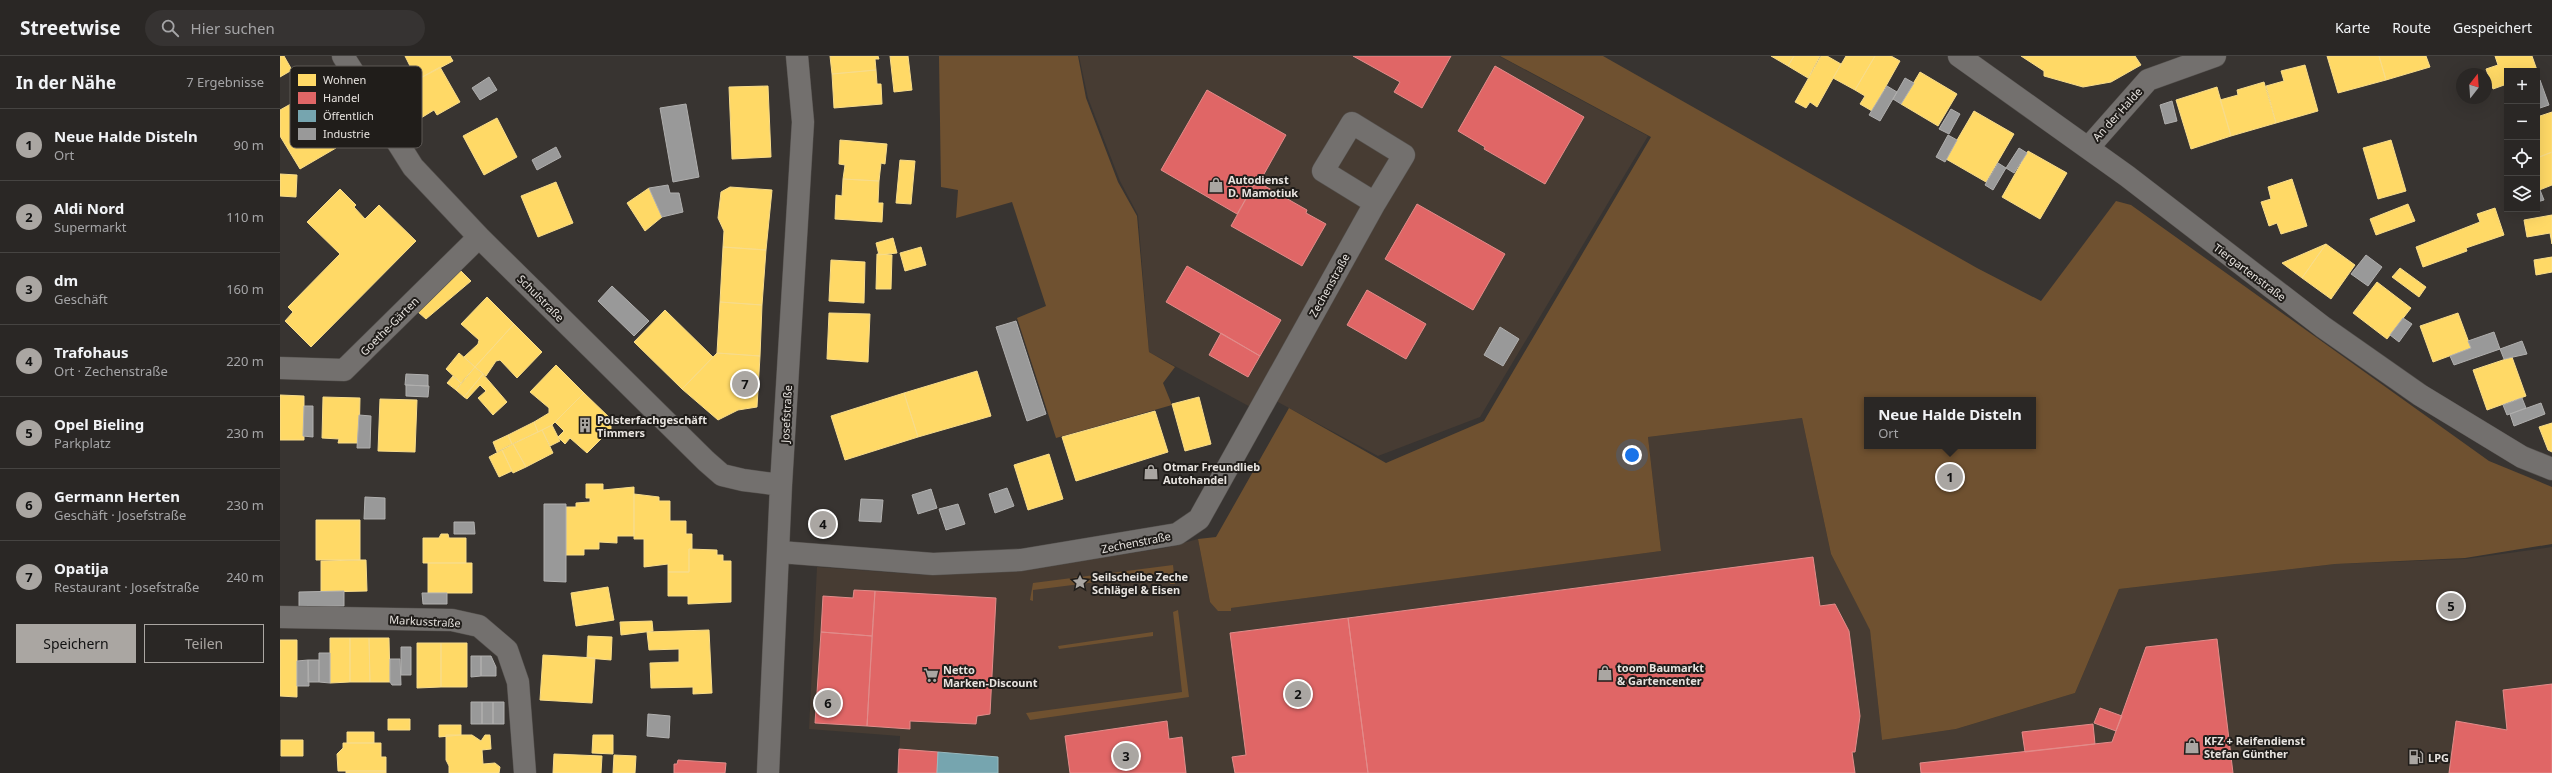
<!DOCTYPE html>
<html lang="de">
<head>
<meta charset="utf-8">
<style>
  :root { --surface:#2a2725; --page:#363332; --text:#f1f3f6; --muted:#a5a5a7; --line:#464442; --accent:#aaa6a2 }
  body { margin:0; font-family:"Noto Sans",sans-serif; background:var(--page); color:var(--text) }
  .controls { position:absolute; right:12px; top:12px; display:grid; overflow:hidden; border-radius:0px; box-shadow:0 4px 16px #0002 }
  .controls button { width:36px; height:36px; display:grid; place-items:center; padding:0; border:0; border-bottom:1px solid var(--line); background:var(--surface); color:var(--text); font:20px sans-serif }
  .compass { position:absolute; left:2176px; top:12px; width:36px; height:36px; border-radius:50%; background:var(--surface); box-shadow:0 4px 16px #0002; rotate:17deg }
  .you { position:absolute; left:1352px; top:399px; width:14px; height:14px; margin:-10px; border:3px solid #fff; border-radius:50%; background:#1a73e8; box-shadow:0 0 0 6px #1a73e833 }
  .badge { display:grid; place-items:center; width:26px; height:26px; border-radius:50%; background:var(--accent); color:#111; font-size:13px; font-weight:700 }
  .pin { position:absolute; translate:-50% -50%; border:2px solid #fff; box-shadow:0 1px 4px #0006 }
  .popup { position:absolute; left:1584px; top:341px; width:172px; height:52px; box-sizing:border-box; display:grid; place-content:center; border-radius:0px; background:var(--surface); filter:drop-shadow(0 1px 3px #0005); font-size:13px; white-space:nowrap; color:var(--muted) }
  .popup b { font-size:15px; color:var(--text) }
  .popup::after { content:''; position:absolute; left:50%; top:100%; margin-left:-8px; border:8px solid transparent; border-top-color:var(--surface) }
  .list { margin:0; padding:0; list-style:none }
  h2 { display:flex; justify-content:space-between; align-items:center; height:52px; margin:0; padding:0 16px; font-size:17px }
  h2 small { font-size:13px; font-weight:400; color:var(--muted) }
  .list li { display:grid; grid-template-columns:26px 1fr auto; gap:12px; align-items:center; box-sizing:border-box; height:72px; padding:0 16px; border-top:1px solid var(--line) }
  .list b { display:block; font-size:15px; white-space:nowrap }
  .list p { margin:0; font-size:13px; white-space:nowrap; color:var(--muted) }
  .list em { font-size:13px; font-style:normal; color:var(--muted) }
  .actions { display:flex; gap:8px; padding:12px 16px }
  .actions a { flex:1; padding:9px 0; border:1px solid var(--accent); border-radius:0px; text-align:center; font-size:14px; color:var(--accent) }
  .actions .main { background:var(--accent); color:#111 }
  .icon { flex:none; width:22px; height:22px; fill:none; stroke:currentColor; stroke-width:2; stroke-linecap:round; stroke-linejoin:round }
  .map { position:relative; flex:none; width:2272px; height:717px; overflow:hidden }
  header { display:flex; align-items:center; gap:24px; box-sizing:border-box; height:56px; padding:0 20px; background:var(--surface); border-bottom:1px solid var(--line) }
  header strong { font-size:19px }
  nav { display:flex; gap:22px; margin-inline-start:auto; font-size:14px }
  .search { width:280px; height:36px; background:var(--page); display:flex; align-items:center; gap:10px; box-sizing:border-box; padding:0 14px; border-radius:22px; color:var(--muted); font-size:15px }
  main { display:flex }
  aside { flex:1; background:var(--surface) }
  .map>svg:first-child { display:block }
  .built { fill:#473c33 }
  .green { fill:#6f5130; fill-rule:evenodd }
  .homes { fill:#ffd966; stroke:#f8dc8a }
  .shops { fill:#e06666; stroke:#e28c8a }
  .public { fill:#76a5af; stroke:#98b8bd }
  .industry { fill:#999; stroke:#b0afae }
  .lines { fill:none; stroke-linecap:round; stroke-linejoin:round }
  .minor-casing { stroke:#54504d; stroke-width:23 }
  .minor { stroke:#73706e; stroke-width:22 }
  .labels { text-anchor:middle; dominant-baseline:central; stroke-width:4; stroke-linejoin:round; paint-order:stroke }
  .street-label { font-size:11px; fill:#e7e3df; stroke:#201d1a }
  .poi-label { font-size:11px; font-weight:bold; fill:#e7e3df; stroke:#201d1a; text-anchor:start }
  .key { fill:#201d1a; stroke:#5c5855; stroke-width:1 }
  .key-label { font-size:11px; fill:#e7e3df }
</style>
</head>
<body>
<header>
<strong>Streetwise</strong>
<div class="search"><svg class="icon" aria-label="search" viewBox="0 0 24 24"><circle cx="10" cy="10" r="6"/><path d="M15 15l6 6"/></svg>Hier suchen</div>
<nav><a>Karte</a><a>Route</a><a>Gespeichert</a></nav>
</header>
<main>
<aside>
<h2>In der Nähe<small>7 Ergebnisse</small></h2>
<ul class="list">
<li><span class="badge">1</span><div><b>Neue Halde Disteln</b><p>Ort</p></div><em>90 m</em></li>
<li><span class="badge">2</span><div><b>Aldi Nord</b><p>Supermarkt</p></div><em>110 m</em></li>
<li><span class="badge">3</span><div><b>dm</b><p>Geschäft</p></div><em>160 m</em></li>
<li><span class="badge">4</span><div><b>Trafohaus</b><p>Ort · Zechenstraße</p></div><em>220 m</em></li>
<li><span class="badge">5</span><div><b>Opel Bieling</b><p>Parkplatz</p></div><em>230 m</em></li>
<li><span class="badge">6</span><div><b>Germann Herten</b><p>Geschäft · Josefstraße</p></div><em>230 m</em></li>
<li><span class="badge">7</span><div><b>Opatija</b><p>Restaurant · Josefstraße</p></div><em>240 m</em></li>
</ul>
<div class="actions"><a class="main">Speichern</a><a>Teilen</a></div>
</aside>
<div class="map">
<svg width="2272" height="717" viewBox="0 0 2272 717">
  <rect width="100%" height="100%" fill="#383431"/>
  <path class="built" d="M799,0H1219L1368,80L1200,361L1098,400L996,345L987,360L869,296L858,159L840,125L808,42Z
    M1522,362L1551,498L1590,573L1602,684L1676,673L1795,637L1839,533L2055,508L2186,503L2272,491V717H618L620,680L529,673L537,511L646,519L743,513L885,492L918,483L930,546L950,552L1381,495L1368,381Z"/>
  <path class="green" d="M659,0H798L806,42L838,126L857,160L869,296L895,311L883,327L892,349L776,382L737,262L766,250L732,146L676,162L678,134L661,131Z
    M1220,0H1323L1697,212L1761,245L1836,145L1851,149L2209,405L2272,431V488L2185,502L2055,508L1839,533L1795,637L1676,673L1602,684L1590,574L1551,498L1522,362L1368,381L1381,495L951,552V555H938L930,546L918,483L936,481L1009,352L1106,407L1204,365L1371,81ZM1587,344H1753V390H1587Z
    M893,509L895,528H890L888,517L753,534V545L750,544L753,527Z
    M898,554L909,641L750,664L746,657L902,636L893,556Z
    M873,576V580L779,593L778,590Z"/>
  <path class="homes" d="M0,0H4L12,14L0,21Z
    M125,0H170L173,5L137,24Z
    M550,0H598L599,3H595L596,14L552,18Z
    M610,0H628L632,34L614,36Z
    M1491,0H1514L1508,10Z
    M1514,0H1540L1528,22L1508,10Z
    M1541,0H1547L1561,8L1537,51L1530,46L1526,52L1515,46Z
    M1566,0H1595L1575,34L1553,22Z
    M1595,0H1611L1620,5L1592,55L1580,48L1585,40L1575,34Z
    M1741,0H1855L1861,9L1831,26L1803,31L1764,20V15Z
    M2047,0H2099L2106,24L2058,37Z
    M2099,0H2146L2150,11L2106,24Z
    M2215,0H2252L2258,17L2257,15H2227V28L2213,33L2206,13L2218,9Z
    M2025,9L2038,55L1996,67L1986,30L2004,25L2001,15Z
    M160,11L180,46L157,59L154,54L141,62L124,31Z
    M596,14L597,28H601L602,48L554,52L552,18Z
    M1640,16L1677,38L1658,70L1621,48Z
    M1984,26L1996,67L1951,80L1940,44L1958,39L1957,34Z
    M488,30L491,101L452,103L449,31Z
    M1937,31L1951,80L1911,93L1896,44Z
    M25,40L56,92L20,113L0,80V54Z
    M1694,55L1734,78L1706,126L1666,103Z
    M2272,56V96L2257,102V61Z
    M217,62L237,101L204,119L183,80Z
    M560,84L607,88L605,108L601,107L599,125L563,123L565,109L559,108Z
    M2111,84L2126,135L2098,143L2083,92Z
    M1748,95L1787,117L1760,163L1722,141Z
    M2272,96V129L2257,135V102Z
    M620,104L635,105L631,148L616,147Z
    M0,118L17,119L16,141L0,140Z
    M563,123L599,125L598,147H603L602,166L555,163L556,139L562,140Z
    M2012,123L2027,170L2001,178L1997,167L1989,170L1981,146L1991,143L1988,131Z
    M276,126L293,167L258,181L241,140Z
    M450,131L492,134L486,194L443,191L444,175L438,162L441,136Z
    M369,132L382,161L365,175L347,147Z
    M60,133L76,149L74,151L85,163L99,149L136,185L31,291L5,265L13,256L8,251L60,198L27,166Z
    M2128,148L2135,165L2096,179L2090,163Z
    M2215,152L2224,179L2186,192L2187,195L2143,211L2136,191L2200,166L2197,158Z
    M2272,159V188L2270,177L2247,181L2244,164Z
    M613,182L617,197L599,199L596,187Z
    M2046,188L2022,222L2002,207Z
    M2046,188L2075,209L2051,243L2022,222Z
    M443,191L486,194L482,249L440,246Z
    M641,191L646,209L625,215L620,197Z
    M597,198L612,199L611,233H596Z
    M2272,201V216L2256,219L2254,204Z
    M551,204L585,206L584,247L549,245Z
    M2120,212L2146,231L2139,241L2112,221Z
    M180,214L191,225L146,263L138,256Z
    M2097,226L2131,252L2107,283L2073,257Z
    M207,241L234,268L195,311L184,301L198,288L199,284L181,268Z
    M440,246L482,249L480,300L437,297Z
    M385,254L433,301L402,333L354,286Z
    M549,257L590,258L588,306L547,303Z
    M2178,257L2191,292L2153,306L2140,270Z
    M234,268L262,296L237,322L220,304L216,305L206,320L195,311Z
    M179,297L195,311L181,327L166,313Z
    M437,297L480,300L477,351L458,354L438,364L402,333Z
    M2232,301L2246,340L2207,354L2193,314Z
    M276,309L304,337L272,369L258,376L254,366L269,357V352L250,336Z
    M195,311L203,318L184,341L176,334Z
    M697,315L711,360L638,381L624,337Z
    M203,318L227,346L213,359L198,342L206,335L200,329L187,343L184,341Z
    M173,320L181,327L176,334L167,327Z
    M304,337L331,363V373L307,397L290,382L285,388L278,381L284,375L275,366Z
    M624,337L638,381L565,404L551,360Z
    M0,339L24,340V384H0Z
    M43,341L80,342L79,387H58L59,383L42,382Z
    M919,341L931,388L905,395L892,348Z
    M100,343L137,344L135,396L98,395Z
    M875,355L888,396L796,425L782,381Z
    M254,366L258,376L232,388L228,379Z
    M2272,367V396L2268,394L2259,371Z
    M272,369L280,385L270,390L262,374Z
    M262,374L273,397L246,411L233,388Z
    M228,379L232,388L217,396L213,386Z
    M233,388L246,411L233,417L222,394Z
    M222,394L232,415L219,421L209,401Z
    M769,398L783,443L748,454L734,409Z
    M306,428H323V434L354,431V480H337V487L319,486V493H304V499H286V451H296V447L310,446V442H306Z
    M354,438L379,441V445H390V465H406V478H412V493H409V516H388V508L364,511V483H354Z
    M36,464H80V504H36Z
    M161,478H168L169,482H186V507H143V482H159Z
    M409,493L437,494V499H443V505H451V546L408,548V540H388V516H409Z
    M80,504H86L87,535L41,536V505Z
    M148,507H192V537H148Z
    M328,531L334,564L296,570L291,537Z
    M372,565L373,575L341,579L340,566Z
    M429,574L432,637L413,638V631L371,632L370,607L399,606V593L369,594L367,576Z
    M308,580L332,581L331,604L307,602Z
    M50,582H70V626L50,627Z
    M70,582H89L90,626H70Z
    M89,582H109L110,626H90Z
    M0,584H17V641L0,640Z
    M137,587H161V631L137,632Z
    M161,587H187V631H161Z
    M263,599L315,602L312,647L260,644Z
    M108,663H130V674H108Z
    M159,669H181V679L159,681Z
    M67,676H94V687H67Z
    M166,679H192L201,685L205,679H210L211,693L202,694L203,708L215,707L220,711L219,717H169V710L166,704Z
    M313,679H333V698L312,697Z
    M1,684H23V700H1Z
    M63,687H101V701H106V715H58L57,698L63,692Z
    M274,698L322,700L321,717H273Z
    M334,699L356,700L355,717H333Z
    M66,715H106V717H66Z"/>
  <path class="shops" d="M1073,0H1171L1142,52L1114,36L1120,26Z
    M1215,10L1304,61L1265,128L1204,93L1205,91L1178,75Z
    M927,34L1006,79L979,127L976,125L957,158L881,114Z
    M976,125L1027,154L1026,157L1046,168L1022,210L951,170Z
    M1137,148L1225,198L1193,254L1105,203Z
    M907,210L1001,264L980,300L886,246Z
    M1087,234L1146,268L1126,303L1067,269Z
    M941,277L980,300L968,321L929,299Z
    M1533,501L1540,550L1555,548L1569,575L1580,660L1575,696H1572L1575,717H1088L1068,562Z
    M574,534L595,535L592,580L541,576L543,540L573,542Z
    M595,535L716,542L710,658L697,660L696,668L630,665V673L587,670Z
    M1068,562L1088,717H955L952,701L966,699L950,577Z
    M541,576L592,580L587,670L535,667Z
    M1937,583L1953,717H1641L1640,707L1832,686L1866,591Z
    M2272,628V717H2169L2176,665L2227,674L2223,634Z
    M1820,652L1842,660L1836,675L1814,667Z
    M887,665L889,683L902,681L906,717H790L785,680Z
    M1813,668L1815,688L1745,696L1742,676Z
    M619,693L658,696L657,717H618Z
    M398,704L446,707L445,717H394V708H397Z"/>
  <path class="public" d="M658,696L718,701V717H657Z"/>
  <path class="industry" d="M209,21L217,34L200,44L192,32Z
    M1625,22L1634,27L1621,48L1613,43Z
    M2260,24L2269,49L2257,53V25Z
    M1607,30L1617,36L1600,65L1589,59Z
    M1892,45L1897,65L1885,68L1880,49Z
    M406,48L419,121L393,126L380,52Z
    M1671,53L1680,58L1669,78L1659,73Z
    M1668,79L1677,84L1665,106L1656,101Z
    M276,91L281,101L257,114L252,104Z
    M1739,92L1747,97L1734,117L1726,112Z
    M1718,107L1726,112L1713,134L1705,129Z
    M388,129L390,137H399L403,156L382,161L369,132Z
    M2260,134L2264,144L2257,146V136Z
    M2086,199L2102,211L2088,230L2071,218Z
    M332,230L369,265L354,280L318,245Z
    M2123,262L2132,268L2119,286L2110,279Z
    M736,265L766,358L747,365L716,271Z
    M1220,271L1239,283L1223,310L1204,299Z
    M2214,276L2220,293L2174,309L2170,300L2191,292L2188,285Z
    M2242,285L2247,298L2224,303L2220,293Z
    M126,318L148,319V330L125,329Z
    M126,329L149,330L148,341L126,340Z
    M2242,342L2246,352L2227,359L2223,349Z
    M2261,347L2265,358L2234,370L2230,358Z
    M24,350H33V381L23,380Z
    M79,359L91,360L90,392H77Z
    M727,432L734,450L715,457L709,438Z
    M651,433L657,452L638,458L632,439Z
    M85,441L105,442V463H84Z
    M581,443L603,444L601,466L579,465Z
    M264,448H286V526L264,525Z
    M678,448L685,468L666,474L659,453Z
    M174,466H194L195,478H174Z
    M64,535V550L19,551V536Z
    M142,537H167V548H143Z
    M121,591H131V619H121Z
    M39,597H50V627L39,626Z
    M191,600H201V620L191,621Z
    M201,600H211L216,611V620H201Z
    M110,603H120L121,629H112L110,626Z
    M28,604L29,630H17V605Z
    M28,604H39V626H28Z
    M191,646H202V668H191Z
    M202,646H213V668H202Z
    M213,646H224V668H213Z
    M368,658L390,660L389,682L367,680Z"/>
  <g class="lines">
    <g class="minor-casing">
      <path id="minor" d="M63,0L133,111L199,181L426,405L442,419L463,424L501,429
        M1679,0L1847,120L2043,271L2140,339L2242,401L2272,413
        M1808,92L1868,24L1935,0
        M0,312L64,314L199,181
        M500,496L653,508L741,504L897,478L919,463L1095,147L1124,99L1072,67L1043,115L1095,147
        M0,561L172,564L199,570L227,594L238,626L245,717
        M488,717L501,429L523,66L517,0"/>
    </g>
    <use href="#minor" class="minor"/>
  </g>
  <defs>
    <g id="shop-bare" transform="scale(1.2)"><path d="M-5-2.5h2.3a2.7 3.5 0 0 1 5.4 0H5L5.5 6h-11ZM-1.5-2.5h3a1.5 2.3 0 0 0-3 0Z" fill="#aaa6a2" stroke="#201d1a" stroke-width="2.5" paint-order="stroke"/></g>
    <g id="building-bare" transform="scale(1.2)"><path d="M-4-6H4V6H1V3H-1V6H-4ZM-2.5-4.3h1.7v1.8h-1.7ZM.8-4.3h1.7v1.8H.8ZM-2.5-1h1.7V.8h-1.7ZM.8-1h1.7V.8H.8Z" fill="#aaa6a2" stroke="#201d1a" stroke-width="2.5" paint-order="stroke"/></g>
    <g id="sight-bare" transform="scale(1.2)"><path d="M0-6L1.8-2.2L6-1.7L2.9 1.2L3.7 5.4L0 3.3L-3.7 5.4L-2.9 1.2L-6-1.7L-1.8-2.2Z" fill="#aaa6a2" stroke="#201d1a" stroke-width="2.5" paint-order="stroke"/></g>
    <g id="supermarket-bare" transform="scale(1.2)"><path d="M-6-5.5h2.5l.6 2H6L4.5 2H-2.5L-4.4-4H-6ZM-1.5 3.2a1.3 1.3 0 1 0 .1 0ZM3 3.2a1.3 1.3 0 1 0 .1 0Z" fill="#aaa6a2" stroke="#201d1a" stroke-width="2.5" paint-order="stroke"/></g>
    <g id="fuel-bare" transform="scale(1.2)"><path d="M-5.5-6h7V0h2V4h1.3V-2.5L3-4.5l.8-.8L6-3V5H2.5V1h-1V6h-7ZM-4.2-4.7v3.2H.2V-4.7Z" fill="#aaa6a2" stroke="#201d1a" stroke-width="2.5" paint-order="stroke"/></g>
  </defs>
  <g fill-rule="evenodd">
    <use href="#shop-bare" x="936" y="129"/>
    <use href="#building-bare" x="305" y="369"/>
    <use href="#shop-bare" x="871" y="416"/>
    <use href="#sight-bare" x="800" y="526"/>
    <use href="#shop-bare" x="1325" y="617"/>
    <use href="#supermarket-bare" x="651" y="619"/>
    <use href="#shop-bare" x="1912" y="690"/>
    <use href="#fuel-bare" x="2136" y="701"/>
  </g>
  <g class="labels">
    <g class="street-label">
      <text transform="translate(1837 58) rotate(-48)">An der Halde</text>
      <text transform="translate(1970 216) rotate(37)">Tiergartenstraße</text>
      <text transform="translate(1049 229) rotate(-61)">Zechenstraße</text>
      <text transform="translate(261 242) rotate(45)">Schulstraße</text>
      <text transform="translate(109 270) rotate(-45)">Goethe-Gärten</text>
      <text transform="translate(506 358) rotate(-87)">Josefstraße</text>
      <text transform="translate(856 486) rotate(-11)">Zechenstraße</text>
      <text transform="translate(145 565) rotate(3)">Markusstraße</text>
    </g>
    <g class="poi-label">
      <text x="948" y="123">Autodienst<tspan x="948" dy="13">D. Mamotiuk</tspan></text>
      <text x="317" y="363">Polsterfachgeschäft<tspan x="317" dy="13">Timmers</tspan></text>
      <text x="883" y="410">Otmar Freundlieb<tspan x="883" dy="13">Autohandel</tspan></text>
      <text x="812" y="520">Seilscheibe Zeche<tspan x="812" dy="13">Schlägel &amp; Eisen</tspan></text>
      <text x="1337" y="611">toom Baumarkt<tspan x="1337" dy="13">&amp; Gartencenter</tspan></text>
      <text x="663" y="613">Netto<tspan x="663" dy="13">Marken-Discount</tspan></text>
      <text x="1924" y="684">KFZ + Reifendienst<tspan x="1924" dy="13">Stefan Günther</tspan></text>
      <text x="2148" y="701">LPG</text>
    </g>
  </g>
  <rect x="10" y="10" width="132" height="82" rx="6" class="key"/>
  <rect x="18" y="18" width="18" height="12" fill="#ffd966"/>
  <rect x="18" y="36" width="18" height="12" fill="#e06666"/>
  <rect x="18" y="54" width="18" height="12" fill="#76a5af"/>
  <rect x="18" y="72" width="18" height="12" fill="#999"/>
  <g class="key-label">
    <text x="43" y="28">Wohnen</text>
    <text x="43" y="46">Handel</text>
    <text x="43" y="64">Öffentlich</text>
    <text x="43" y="82">Industrie</text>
  </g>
</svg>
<div class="controls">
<button>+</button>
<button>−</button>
<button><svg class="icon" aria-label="locate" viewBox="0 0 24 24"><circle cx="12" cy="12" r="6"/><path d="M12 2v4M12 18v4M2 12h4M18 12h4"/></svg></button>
<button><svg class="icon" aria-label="layers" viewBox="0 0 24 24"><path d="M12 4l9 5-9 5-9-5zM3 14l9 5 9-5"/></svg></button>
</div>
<svg class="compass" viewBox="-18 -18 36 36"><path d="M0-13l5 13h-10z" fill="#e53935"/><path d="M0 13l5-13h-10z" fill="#a5a5a7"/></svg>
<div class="you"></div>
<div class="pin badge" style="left:1670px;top:421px">1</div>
<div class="popup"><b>Neue Halde Disteln</b>Ort</div>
<div class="pin badge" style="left:1018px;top:638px">2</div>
<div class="pin badge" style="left:846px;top:700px">3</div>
<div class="pin badge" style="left:543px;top:468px">4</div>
<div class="pin badge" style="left:2171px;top:550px">5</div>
<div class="pin badge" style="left:548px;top:647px">6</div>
<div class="pin badge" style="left:465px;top:328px">7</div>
</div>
</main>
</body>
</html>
